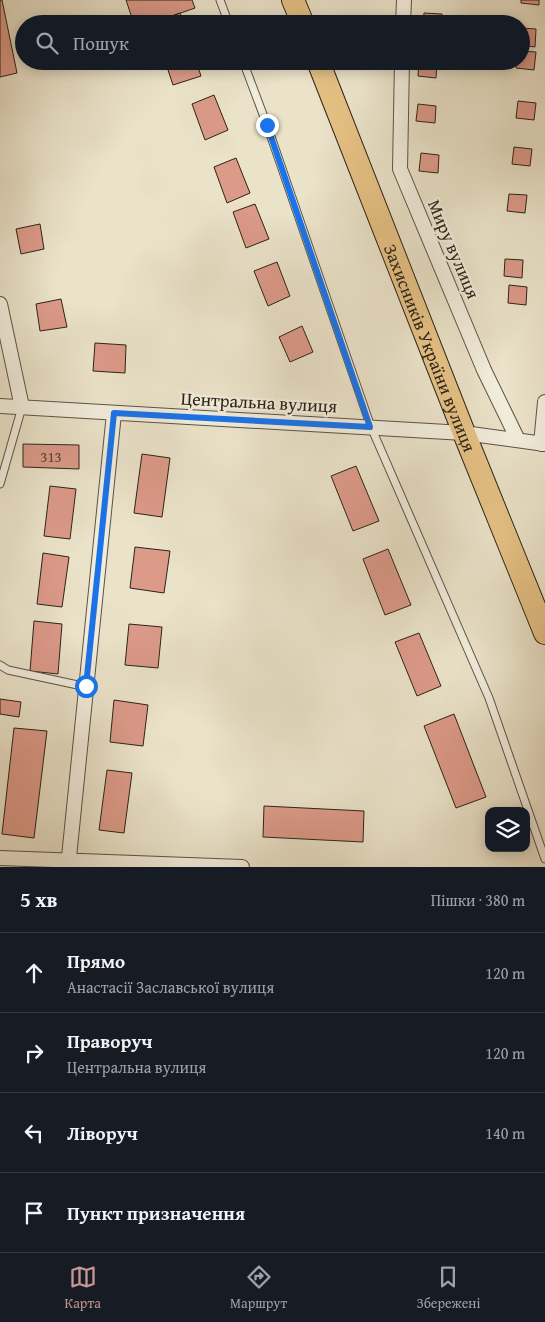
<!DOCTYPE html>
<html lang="uk">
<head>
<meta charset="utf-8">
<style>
  :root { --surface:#171b24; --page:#20242c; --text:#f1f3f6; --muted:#9ea1a6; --line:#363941; --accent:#c59692 }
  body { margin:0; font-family:"Gentium Book Plus",serif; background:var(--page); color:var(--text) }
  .controls { position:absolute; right:15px; bottom:15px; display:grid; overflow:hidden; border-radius:10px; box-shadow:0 2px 12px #0003 }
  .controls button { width:45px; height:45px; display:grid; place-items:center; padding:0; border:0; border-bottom:1px solid var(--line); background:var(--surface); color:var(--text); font:25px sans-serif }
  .stop { position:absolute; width:15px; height:15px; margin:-11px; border:4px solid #1a73e8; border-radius:50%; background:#fff }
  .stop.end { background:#1a73e8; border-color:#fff; box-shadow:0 1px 5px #0008 }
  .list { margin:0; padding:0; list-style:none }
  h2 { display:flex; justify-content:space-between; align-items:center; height:65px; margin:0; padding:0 20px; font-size:21px }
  h2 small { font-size:16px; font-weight:400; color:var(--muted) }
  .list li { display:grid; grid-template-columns:32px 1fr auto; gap:15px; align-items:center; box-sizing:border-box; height:80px; padding:0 20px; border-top:1px solid var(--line) }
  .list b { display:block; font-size:19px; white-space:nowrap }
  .list p { margin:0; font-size:16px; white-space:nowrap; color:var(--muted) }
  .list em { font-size:16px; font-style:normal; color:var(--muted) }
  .icon { flex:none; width:28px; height:28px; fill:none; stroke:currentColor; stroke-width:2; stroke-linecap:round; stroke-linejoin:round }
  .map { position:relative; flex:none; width:545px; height:867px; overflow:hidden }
  .search { position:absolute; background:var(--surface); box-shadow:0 2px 12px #0003; left:15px; right:15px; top:15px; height:55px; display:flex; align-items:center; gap:12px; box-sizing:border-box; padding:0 18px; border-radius:28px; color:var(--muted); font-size:19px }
  .sheet { height:385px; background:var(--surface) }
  nav { display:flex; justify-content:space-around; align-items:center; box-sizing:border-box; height:70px; border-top:1px solid var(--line); background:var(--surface); font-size:14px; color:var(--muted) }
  nav a { display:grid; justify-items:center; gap:2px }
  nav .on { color:var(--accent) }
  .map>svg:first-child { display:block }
  .building { fill:#dc9a89; stroke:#2b2318 }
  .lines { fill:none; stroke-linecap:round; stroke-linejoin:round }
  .service-casing { stroke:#5b5344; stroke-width:9 }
  .minor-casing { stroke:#5b5344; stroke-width:16 }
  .trunk-casing { stroke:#2b2318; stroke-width:24 }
  .service { stroke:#f1ecdc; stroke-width:7 }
  .minor { stroke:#f1ecdc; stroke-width:14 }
  .trunk { stroke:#e5c184; stroke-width:22 }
  .route { stroke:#1a73e8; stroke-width:6 }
  .labels { text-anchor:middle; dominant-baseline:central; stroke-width:4.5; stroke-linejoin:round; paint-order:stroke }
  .number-label { font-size:15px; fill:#574134 }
  .street-label { font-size:18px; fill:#2b2318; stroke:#f1ecdc }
</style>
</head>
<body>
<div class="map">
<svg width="545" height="867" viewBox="0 0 545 867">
  <rect width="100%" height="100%" fill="#eae2c9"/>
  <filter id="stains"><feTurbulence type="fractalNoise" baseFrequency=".004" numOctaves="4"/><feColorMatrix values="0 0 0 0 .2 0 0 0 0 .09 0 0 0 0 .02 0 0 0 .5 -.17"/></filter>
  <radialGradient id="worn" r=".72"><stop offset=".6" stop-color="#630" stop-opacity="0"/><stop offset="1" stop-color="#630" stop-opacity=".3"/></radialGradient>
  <path class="building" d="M0,0H2L17,73L0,77Z
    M126,0H192L195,8L149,24H134Z
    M521,0H539V5L521,3Z
    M180,13L184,24H152V23Z
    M424,13L442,14V24H423Z
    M521,28L536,29L535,47L521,45Z
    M521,51L536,52L534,70L516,68L517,61H521Z
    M165,61H196L201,76L173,85Z
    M419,61H437L436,78L418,76Z
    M214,95L228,130L205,140L192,104Z
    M518,101L536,103L534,120L516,118Z
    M418,104L436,106L435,123L416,121Z
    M514,147L532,149L530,166L512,164Z
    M421,153L439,155L438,173L419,171Z
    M236,158L250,193L227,203L214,167Z
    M509,194L527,195L525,213L507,211Z
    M255,204L269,239L246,248L233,212Z
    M40,224L44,249L21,254L16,229Z
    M505,259L523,260L522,278L504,276Z
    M277,262L290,296L268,306L254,271Z
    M509,285L527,287L526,305L508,303Z
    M61,299L67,327L40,331L36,304Z
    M302,326L313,352L290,362L279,337Z
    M95,343L126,345L125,373L93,371Z
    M23,444L79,445V469L23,467Z
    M142,454L170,458L162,517L134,513Z
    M356,466L379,521L353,531L331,476Z
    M50,486L76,489L70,539L44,536Z
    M135,547L170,551L164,593L130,588Z
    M388,549L411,605L385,615L363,559Z
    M43,553L69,557L62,607L37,604Z
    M34,621L62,624L58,674L30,671Z
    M129,624L162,627L158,668L125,665Z
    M419,633L441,686L417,696L395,642Z
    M0,699L21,702L19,717L0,714Z
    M114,700L148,705L143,746L110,742Z
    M454,714L486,797L456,808L424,726Z
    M14,728L47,731L34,838L2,834Z
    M107,770L132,773L124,833L99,830Z
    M264,806L364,811L363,842L263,837Z"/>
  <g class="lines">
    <g class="service-casing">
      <path id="service" d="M220,0L229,24
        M243,61L267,125L371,427L489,698L545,859
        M0,484L22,407
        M0,665L8,670L87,687"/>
    </g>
    <g class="minor-casing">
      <path id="minor" d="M403,24L404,0
        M402,61L400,169L484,370L518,440
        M0,304L22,407
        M0,406L464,433L545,444
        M541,444L545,402
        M0,858L242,867
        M68,867L114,413"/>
    </g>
    <g class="trunk-casing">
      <g id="trunk">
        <path d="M293,0L303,24"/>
        <path id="s1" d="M318,61L464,433L545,633"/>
      </g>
    </g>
    <use href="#service" class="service"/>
    <use href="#minor" class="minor"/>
    <use href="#trunk" class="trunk"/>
  </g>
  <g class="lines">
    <path class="route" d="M86,686L114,413L370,427L267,125"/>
  </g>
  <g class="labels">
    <g class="number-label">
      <text x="51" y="456">313</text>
    </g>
    <g class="street-label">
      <text transform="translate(454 249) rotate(67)">Миру вулиця</text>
      <text stroke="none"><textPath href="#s1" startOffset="308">Захисників України вулиця</textPath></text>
      <text transform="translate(259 402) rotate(3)">Центральна вулиця</text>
    </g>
  </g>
  <rect width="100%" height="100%" filter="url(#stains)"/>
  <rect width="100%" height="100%" fill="url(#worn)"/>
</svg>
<div class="controls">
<button><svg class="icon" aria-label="layers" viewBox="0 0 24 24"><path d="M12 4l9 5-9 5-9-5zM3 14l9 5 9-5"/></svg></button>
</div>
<div class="stop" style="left:86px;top:686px"></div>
<div class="stop end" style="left:267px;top:125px"></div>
<div class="search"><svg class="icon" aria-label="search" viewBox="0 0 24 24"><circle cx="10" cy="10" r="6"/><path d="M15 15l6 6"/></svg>Пошук</div>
</div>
<section class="sheet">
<h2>5 хв<small>Пішки · 380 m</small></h2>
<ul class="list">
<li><svg class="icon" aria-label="ahead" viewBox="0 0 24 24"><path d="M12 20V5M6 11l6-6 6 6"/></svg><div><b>Прямо</b><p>Анастасії Заславської вулиця</p></div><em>120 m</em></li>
<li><svg class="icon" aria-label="right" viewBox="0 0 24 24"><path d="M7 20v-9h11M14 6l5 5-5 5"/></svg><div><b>Праворуч</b><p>Центральна вулиця</p></div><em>120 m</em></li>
<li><svg class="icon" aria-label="left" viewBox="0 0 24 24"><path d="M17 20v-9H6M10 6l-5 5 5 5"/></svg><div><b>Ліворуч</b></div><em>140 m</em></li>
<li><svg class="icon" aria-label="arrive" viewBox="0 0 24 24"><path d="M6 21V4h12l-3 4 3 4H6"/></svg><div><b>Пункт призначення</b></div></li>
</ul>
</section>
<nav>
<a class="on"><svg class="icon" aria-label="map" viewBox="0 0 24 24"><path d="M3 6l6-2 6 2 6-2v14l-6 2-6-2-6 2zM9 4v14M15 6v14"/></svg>Карта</a>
<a><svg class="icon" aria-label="directions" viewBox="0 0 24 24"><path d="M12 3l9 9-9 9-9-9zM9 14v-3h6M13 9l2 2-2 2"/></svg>Маршрут</a>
<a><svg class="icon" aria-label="saved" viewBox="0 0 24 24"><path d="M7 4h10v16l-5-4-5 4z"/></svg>Збережені</a>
</nav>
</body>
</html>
